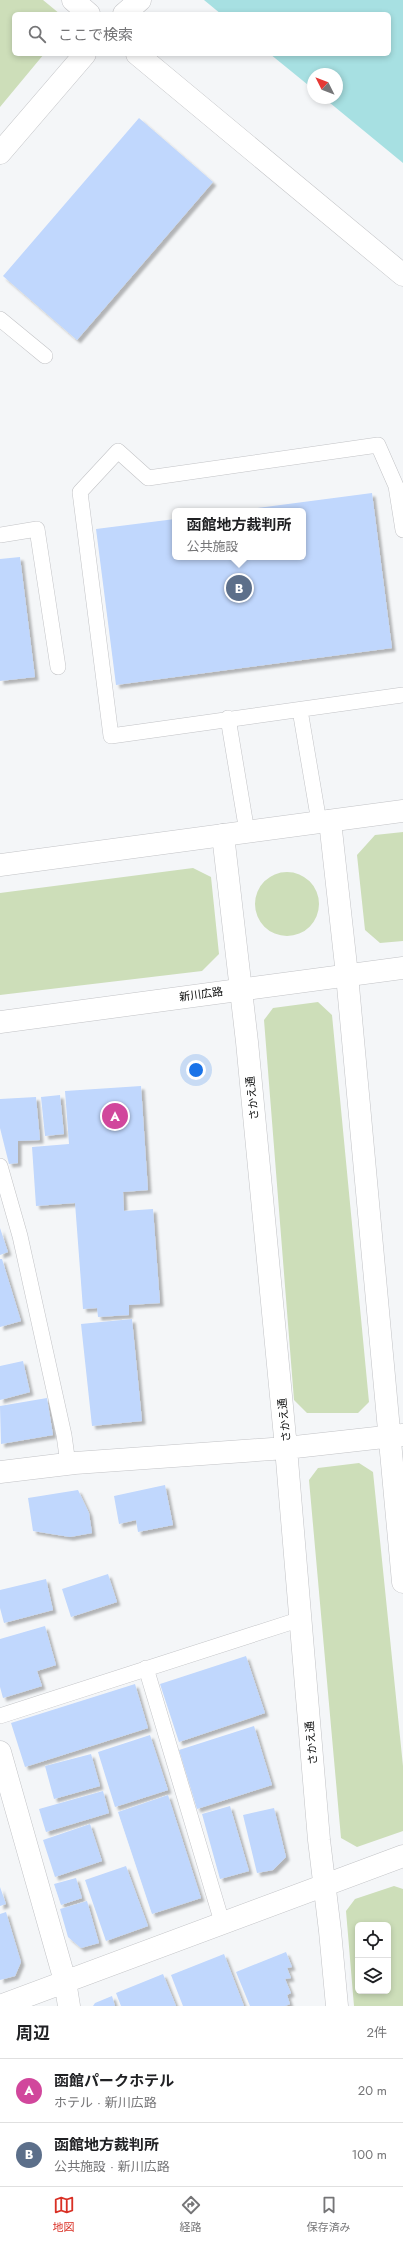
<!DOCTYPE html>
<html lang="ja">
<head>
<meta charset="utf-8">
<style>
  :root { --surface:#fff; --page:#f2f2f2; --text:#202124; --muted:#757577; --line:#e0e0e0; --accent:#d93025 }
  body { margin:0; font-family:Jost,"Noto Sans JP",sans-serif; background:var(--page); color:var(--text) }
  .controls { position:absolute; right:12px; bottom:12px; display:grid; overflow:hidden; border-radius:6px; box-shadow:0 2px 6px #0003 }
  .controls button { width:36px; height:36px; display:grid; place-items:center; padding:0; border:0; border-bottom:1px solid var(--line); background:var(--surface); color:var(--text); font:20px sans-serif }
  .compass { position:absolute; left:307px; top:68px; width:36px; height:36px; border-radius:50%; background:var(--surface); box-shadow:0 2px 6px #0003; rotate:312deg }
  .you { position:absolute; left:196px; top:1070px; width:14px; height:14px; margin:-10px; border:3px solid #fff; border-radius:50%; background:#1a73e8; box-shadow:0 0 0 6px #1a73e833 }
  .badge { display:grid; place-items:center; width:26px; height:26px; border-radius:50%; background:var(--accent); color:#fff; font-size:13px; font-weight:700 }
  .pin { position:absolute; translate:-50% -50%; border:2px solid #fff; box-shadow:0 1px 4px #0006 }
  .popup { position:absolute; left:172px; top:508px; width:134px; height:52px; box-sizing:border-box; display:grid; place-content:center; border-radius:6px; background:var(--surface); filter:drop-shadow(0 1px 3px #0005); font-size:13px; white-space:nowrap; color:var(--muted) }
  .popup b { font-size:15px; color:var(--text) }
  .popup::after { content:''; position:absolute; left:50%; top:100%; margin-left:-8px; border:8px solid transparent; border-top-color:var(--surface) }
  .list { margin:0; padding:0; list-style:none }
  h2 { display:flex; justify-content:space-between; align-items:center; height:52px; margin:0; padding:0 16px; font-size:17px }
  h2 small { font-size:13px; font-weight:400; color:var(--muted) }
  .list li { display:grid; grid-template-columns:26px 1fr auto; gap:12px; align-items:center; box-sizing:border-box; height:64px; padding:0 16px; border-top:1px solid var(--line) }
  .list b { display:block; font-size:15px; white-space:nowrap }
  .list p { margin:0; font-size:13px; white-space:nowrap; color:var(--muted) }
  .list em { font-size:13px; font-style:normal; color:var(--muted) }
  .icon { flex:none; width:22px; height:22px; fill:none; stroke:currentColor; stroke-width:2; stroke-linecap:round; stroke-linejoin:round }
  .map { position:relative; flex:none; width:403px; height:2006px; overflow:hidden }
  .search { position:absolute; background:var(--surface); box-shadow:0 2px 6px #0003; left:12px; right:12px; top:12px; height:44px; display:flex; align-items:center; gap:10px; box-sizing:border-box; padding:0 14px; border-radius:6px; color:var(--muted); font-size:15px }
  .sheet { height:180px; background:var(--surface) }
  nav { display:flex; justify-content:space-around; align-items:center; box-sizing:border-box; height:56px; border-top:1px solid var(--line); background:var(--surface); font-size:11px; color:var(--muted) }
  nav a { display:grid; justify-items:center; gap:2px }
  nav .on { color:var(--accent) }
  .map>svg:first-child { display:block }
  .green { fill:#cddeb9; fill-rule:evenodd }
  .water { fill:#a7e0e2 }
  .building { fill:#c0d7fd; filter:url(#shadow) }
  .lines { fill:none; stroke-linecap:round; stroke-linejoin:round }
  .lane-casing { stroke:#c2c3c6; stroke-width:16 }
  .street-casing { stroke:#c2c3c6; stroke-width:23 }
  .secondary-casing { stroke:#c2c3c6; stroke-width:23 }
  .lane { stroke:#fff; stroke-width:15 }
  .street { stroke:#fff; stroke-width:22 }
  .secondary { stroke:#fff; stroke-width:22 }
  .labels { text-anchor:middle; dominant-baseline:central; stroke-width:3; stroke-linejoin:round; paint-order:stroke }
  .street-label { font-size:11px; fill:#0b0c0c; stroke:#fff }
</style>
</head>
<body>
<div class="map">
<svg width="403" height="2006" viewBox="0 0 403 2006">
  <defs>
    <filter id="shadow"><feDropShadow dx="3.5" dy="3.5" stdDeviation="1" flood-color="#0004"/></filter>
  </defs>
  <rect width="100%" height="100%" fill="#f4f6f8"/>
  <path class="green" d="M0,0H43L60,14H14V54H44L0,107Z
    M403,832V941L380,943L365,930L357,855L375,835Z
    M193,868L211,877L219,954L202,971L0,995V893Z
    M255 904a32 32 0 1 1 64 0a32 32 0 1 1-64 0Z
    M318,1002L332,1015L369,1402L358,1413H307L294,1400L264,1020L273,1008Z
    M359,1463L373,1472L403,1766V1831L357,1847L341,1838L309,1480L318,1468Z
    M394,1886L403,1889V2006H354L346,1911L355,1899ZM358,1925H388V1991H358Z"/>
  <path class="water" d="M204,0H403V163L324,98H337V74H313V89L270,54H389V14H221Z"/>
  <path class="building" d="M139,118L213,182L77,340L3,276Z
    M372,493L392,648L116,685L96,529L175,519V557H303V511L242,510Z
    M20,557L35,677L0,681V559Z
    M141,1086L148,1190L123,1192L124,1211L153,1209L160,1303L129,1305V1315L98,1317L97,1308L83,1309L75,1203L36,1206L32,1147L69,1144L65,1091Z
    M60,1095L64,1134L45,1136L41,1097Z
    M36,1097L40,1140L18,1141V1163L9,1164L0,1128V1099Z
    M0,1228L8,1252L0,1255Z
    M0,1259H2L21,1321L0,1327Z
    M132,1319L142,1421L92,1426L81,1324Z
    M23,1361L30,1392L0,1400V1366Z
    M47,1398L53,1435L1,1444L0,1406Z
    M165,1485L173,1525L138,1532L136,1520L119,1524L114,1496Z
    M78,1490L89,1513L92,1533L70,1537L33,1531L28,1498Z
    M108,1574L117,1602L71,1617L62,1589Z
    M46,1579L53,1610L4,1623L0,1608V1590Z
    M45,1626L56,1665L37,1671L42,1686L3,1698L0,1687V1639Z
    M246,1656L265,1713L179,1742L160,1684Z
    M135,1684L148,1728L25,1767L11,1723Z
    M254,1726L272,1785L197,1809L179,1750Z
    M150,1735L168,1790L115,1807L98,1752Z
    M91,1754L100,1786L54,1799L45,1766Z
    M103,1791L109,1813L46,1832L39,1809Z
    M168,1795L201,1898L152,1914L118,1812Z
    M230,1806L249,1871L220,1879L202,1814Z
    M274,1808L286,1857L273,1870L257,1873L243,1815Z
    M90,1824L102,1861L55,1877L43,1840Z
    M126,1866L148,1926L106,1941L85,1880Z
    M76,1878L82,1898L61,1905L54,1884Z
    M0,1887L6,1904L0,1906Z
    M87,1901L99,1943L81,1948L68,1937L60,1909Z
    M6,1912L21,1962L15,1976L0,1980V1914Z
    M286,1952L292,1967L287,1968L291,1978L285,1979L291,1993L287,1995L290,2004L285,2006H250L236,1972Z
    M224,1954L244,2006H183L171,1975Z
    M163,1974L176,2006H121L116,1993Z
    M112,1996L115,2006H93L95,2003Z"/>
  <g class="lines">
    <g class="lane-casing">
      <path id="lane" d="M0,319L45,356
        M403,530L396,486L378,445L148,478L118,451L80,492L111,736L403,695
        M0,535L37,529L58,667
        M300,710L319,822
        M228,718L247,832
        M0,1166L20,1236L64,1435L68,1464
        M146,1668L222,1922
        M0,1716L301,1619"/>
    </g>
    <g class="street-casing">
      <path id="street" d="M73,0L89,14
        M124,14L140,0
        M137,54L403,275
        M0,153L85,54
        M330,821L347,975L403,1582
        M223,835L247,1042L286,1448L319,1840L330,1931L337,2006
        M0,1472L75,1463L286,1448L403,1435
        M0,1752L65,1981L69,2006
        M0,2006L403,1856"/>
    </g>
    <g class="secondary-casing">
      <path id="secondary" d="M0,865L403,811
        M0,1022L403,968"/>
    </g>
    <use href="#lane" class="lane"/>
    <use href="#street" class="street"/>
    <use href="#secondary" class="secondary"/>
  </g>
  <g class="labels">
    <g class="street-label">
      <text transform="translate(201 994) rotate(-8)">新川広路</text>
      <text transform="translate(252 1098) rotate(-96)">さかえ通</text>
      <text transform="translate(284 1420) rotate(-96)">さかえ通</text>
      <text transform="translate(311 1743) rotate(-95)">さかえ通</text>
    </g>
  </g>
</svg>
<div class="controls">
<button><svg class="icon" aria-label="locate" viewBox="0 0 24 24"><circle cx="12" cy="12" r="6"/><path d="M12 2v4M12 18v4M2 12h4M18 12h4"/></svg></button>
<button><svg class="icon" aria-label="layers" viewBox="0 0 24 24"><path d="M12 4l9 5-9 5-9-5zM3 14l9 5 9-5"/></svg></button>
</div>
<svg class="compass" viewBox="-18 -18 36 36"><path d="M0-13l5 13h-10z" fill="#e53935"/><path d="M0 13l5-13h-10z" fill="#757577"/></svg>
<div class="you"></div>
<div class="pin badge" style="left:115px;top:1116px;background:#d1479c">A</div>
<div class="pin badge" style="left:239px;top:588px;background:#5c6f8a">B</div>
<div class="popup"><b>函館地方裁判所</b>公共施設</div>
<div class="search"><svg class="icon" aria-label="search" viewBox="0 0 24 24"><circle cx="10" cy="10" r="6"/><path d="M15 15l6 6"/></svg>ここで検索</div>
</div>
<section class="sheet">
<h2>周辺<small>2件</small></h2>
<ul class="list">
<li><span class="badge" style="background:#d1479c">A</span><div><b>函館パークホテル</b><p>ホテル · 新川広路</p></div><em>20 m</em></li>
<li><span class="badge" style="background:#5c6f8a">B</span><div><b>函館地方裁判所</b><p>公共施設 · 新川広路</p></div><em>100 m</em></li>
</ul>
</section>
<nav>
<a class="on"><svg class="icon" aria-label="map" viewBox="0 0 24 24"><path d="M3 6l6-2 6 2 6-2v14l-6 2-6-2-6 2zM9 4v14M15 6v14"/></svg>地図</a>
<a><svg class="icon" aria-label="directions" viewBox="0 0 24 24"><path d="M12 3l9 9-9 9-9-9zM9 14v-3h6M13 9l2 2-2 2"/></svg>経路</a>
<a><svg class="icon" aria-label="saved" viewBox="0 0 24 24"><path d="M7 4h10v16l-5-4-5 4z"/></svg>保存済み</a>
</nav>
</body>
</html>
